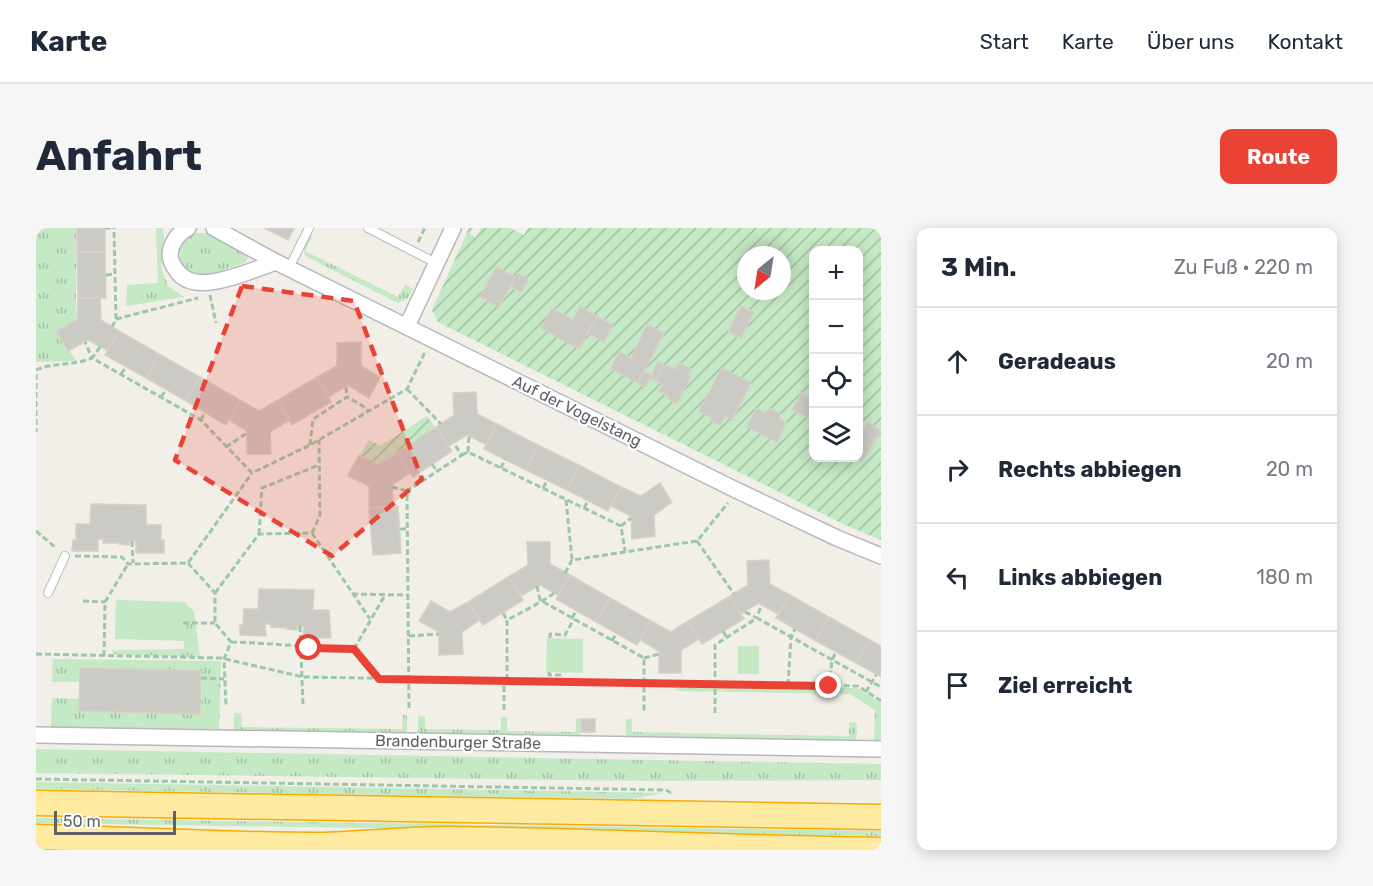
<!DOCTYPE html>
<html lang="de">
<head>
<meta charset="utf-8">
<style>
  :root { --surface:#fff; --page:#f6f6f7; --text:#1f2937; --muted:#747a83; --line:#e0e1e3; --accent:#ea4335 }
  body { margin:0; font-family:Rubik,sans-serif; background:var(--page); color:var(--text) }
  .controls { position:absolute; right:18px; top:18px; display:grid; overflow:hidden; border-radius:12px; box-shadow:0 3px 15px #0003 }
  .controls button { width:54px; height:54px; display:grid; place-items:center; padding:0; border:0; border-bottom:2px solid var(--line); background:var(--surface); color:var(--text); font:30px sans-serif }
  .compass { position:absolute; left:701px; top:18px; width:54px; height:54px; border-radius:50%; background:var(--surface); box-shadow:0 3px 15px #0003; rotate:210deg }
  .scale { position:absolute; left:18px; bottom:15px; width:122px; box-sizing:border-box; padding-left:6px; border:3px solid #5f6368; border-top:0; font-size:16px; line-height:21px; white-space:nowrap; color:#5f6368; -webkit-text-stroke:4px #fff; paint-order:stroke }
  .stop { position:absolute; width:18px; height:18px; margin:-14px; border:4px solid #ea4335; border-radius:50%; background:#fff }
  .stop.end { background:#ea4335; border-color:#fff; box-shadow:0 2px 6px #0008 }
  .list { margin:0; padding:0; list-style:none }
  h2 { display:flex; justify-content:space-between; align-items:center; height:78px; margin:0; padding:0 24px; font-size:26px }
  h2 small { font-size:20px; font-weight:400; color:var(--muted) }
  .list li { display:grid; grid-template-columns:39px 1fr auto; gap:18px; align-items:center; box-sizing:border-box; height:108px; padding:0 24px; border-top:2px solid var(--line) }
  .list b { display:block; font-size:22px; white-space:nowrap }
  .list em { font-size:20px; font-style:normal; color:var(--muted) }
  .icon { flex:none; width:33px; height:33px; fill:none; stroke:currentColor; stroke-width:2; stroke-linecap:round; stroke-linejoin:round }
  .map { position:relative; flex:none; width:845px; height:622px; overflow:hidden; border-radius:12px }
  header { display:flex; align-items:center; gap:36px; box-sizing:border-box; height:84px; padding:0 30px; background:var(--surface); border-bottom:2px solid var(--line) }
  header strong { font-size:28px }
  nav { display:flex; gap:33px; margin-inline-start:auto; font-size:21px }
  .intro { display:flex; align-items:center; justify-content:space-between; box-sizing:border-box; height:144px; padding:0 36px }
  h1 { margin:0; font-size:42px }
  .button { padding:15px 27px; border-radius:12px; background:var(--accent); color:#fff; font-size:21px; font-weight:700 }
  main { display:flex; gap:36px; padding:0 36px }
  aside { flex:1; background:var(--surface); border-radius:12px; box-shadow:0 3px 15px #0003 }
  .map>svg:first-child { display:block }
  .grass { fill:url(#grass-tufts) }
  .park { fill:#c5e8c5 }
  .garden { fill:url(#garden-furrows); fill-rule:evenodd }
  .building { fill:#cccac5; stroke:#d6d1c6; stroke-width:1.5 }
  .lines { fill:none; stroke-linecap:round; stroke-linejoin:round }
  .service-casing { stroke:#b5b8bc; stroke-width:10 }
  .minor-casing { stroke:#b5b8bc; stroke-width:18 }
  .trunk-casing { stroke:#f9ab00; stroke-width:27 }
  .path { stroke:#9cc7a9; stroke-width:3; stroke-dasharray:6 3; stroke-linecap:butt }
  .service { stroke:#fff; stroke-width:8 }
  .minor { stroke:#fff; stroke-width:15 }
  .trunk { stroke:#feeaa1; stroke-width:24 }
  .route { stroke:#ea4335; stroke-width:8 }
  .marked { fill:#ea4335; fill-opacity:0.2; stroke:#ea4335; stroke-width:4.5; stroke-dasharray:12 8; stroke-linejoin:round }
  .labels { text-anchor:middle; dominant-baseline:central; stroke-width:4.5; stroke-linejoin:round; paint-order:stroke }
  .street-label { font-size:16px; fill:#5f6368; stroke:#fff }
</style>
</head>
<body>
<header>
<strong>Karte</strong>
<nav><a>Start</a><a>Karte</a><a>Über uns</a><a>Kontakt</a></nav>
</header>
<div class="intro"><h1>Anfahrt</h1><a class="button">Route</a></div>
<main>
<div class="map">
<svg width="845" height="622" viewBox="0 0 845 622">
  <defs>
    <pattern id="grass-tufts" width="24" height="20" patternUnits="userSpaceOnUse" patternTransform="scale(1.5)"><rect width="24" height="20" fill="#c5e8c5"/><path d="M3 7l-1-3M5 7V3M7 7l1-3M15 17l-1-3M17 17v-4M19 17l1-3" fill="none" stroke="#a3c0a4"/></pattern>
    <pattern id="garden-furrows" width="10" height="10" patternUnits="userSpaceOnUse" patternTransform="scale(1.5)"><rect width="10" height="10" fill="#c5e8c5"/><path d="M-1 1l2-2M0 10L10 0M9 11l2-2" fill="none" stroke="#a3c0a4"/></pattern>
  </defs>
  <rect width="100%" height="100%" fill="#f1efe8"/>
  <path class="grass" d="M0,0H40V92L21,103L40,133L0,134Z
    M120,0H127L129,21L125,39L132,58L148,69L90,78L91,57L122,55Z
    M157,5H171L210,24L212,30L209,35C182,44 136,66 145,15Z
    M273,8L276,9L269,23L362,69L369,57L377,61L372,70L362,75L269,28L267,20Z
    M148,375L158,383L164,429L77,426L76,422L148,421Z
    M17,431L185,433L183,501L15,499L16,470L43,471V483L165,486L166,443L44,440L43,454H16Z
    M641,460H821L845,475V512H838L839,482L814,466L640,463Z
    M198,485H205L206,499L366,501L367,487H371V504L198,502Z
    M382,488H389V501L465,502V489H471V503L540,504V491L545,490L544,507L382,505Z
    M590,491H596V504L813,508V494L821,495L820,512L590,508Z
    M0,521L845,536V552L613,553L0,545Z
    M0,554L628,565L596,571L0,561Z
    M0,590L845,603V608L0,595Z"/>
  <path class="park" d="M80,372L151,374L150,413L79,411Z
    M511,410L547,411V445L510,444Z
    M702,418H723V446H702Z"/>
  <path class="garden" d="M433,0H437L434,6L440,9L445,0H474L488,7L492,0H845V312L807,296L402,94L396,82ZM778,22H822V230H778ZM710,27H746V63H710Z
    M391,188L399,199L342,237L324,227L333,212L344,218Z"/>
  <path class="building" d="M41,0H69V24H41Z
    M228,0H258L252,12Z
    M41,24H69L70,70H42Z
    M460,39L479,49L463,79L444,69Z
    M481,45L492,51L485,64L474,58Z
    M42,70H64L65,92L83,103L72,123L52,112L32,123L21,103L41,92Z
    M705,78L718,84L705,110L692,104Z
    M544,79L561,88L543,121L505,100L516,80L537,92Z
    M561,88L577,97L568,114L551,105Z
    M611,97L628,105L602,155L575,141L583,124L595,130Z
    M83,103L123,126L110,150L69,127Z
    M325,114V138L344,149L333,170L312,157L293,169L281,149L301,138V115Z
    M123,126L164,149L150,173L110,150Z
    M622,134L628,137L620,153L614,150Z
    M643,135L655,141L652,147L655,148L641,176L632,171L633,168L623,163L627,156L620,153L628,137L640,141Z
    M686,140L715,155L696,192L689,188L684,198L675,193L676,190L663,183Z
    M608,143L616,147L609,159L602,155Z
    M164,149L204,172L190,197L150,173Z
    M281,149L295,174L256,197L242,172Z
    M440,164L441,186L461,196L451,217L431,207L413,218L400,199L418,187L417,165Z
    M765,165L778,171V178L772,189L756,182Z
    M204,172L223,183L242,172L254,192L234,204L235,226H211V203L193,192Z
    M720,180L731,186L734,180L745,186L743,191L750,195L741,214L711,199Z
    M832,194L845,203L826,233L820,230H822V198L829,201Z
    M461,196L502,217L490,242L448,221Z
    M400,199L416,223L377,249L361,225Z
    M502,217L543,237L531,262L490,242Z
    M361,225L374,245L356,257L357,279L333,280V258L312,248L323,227L342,237Z
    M543,237L585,259L572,283L531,262Z
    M624,255L636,274L618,287L619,308L596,311L595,288L575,278L585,259L605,268Z
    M55,276L110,277V297H125V312H128V325H100V313H93V317L83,316V315H67V311H62V323H36L37,312H40V296H54Z
    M362,278L365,325L337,327L333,280Z
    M491,314H514V336L534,347L522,367L504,357L485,368L472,349L492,337Z
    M733,332L734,356L754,367L742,386L722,375L705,386L694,368L712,357L711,333Z
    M534,347L574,370L560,394L520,371Z
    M472,349L487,372L447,397L432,374Z
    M223,361L278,362L277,382H293L295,410H267L268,398H261V402L251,401V400L235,399V396H229L230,408L204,407V397H207L208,381H222Z
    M754,367L793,389L780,413L740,390Z
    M694,368L708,391L666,416L652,393Z
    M574,370L615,393L601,417L560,394Z
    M395,373L414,384L432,374L444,392L426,404L427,426L403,427V404L383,393Z
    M793,389L834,412L820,435L780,413Z
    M615,393L635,404L652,393L663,411L645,422V445H623V423L604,412Z
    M834,412L845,418V449L820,435Z
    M44,440L165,443L164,486L43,483Z
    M545,491H559V504H545Z"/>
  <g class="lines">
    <g class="service-casing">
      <path id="service" d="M332,0L400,35
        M253,40L273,0
        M12,365L29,328"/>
    </g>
    <g class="minor-casing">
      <path id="minor" d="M152,0C142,5 135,15 134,26C134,32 137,38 141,43C159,70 215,42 240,34
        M178,0L240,34L700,262L801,310L845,328
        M371,98L417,0
        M0,507L845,521"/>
    </g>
    <g class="trunk-casing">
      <path id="trunk" d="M0,575L845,589
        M0,609C94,611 188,617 282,617C325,616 369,611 413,611C557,613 701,620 845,622"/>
    </g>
    <path class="path" d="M69,0H75
      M382,14L389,0
      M70,47L79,46
      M174,67L180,95
      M80,91L162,70
      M76,99L80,91L78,0
      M64,119L56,130L165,192L216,245L274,217L371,161L389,124
      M0,142C18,134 38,138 56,130L49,114
      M0,146V204
      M85,146L90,139
      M310,159L311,169
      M371,161L405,196
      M125,169L130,162
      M165,192L169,184
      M274,217L277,191L311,169L327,178L332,183
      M190,219L211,205
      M432,224L433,208
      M426,227L432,224L585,298L589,323
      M396,236L401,243
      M465,240L469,231
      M356,259L371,263
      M507,260L511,253
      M530,272L536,332
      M548,280L552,273
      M585,298L595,290
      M364,301H372
      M0,303L20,320
      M276,305L334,391
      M276,305L284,287L283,212
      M223,306L226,260L283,237
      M96,313L97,335
      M661,313L698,366
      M39,328L86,329L92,336L152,335L216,245
      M152,335L179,365V395L195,414L188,431L190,477
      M529,345L536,332L661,313L692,275
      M501,358L504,372L608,430V484
      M179,365L223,306L276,305
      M316,366L373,367
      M47,373L69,374
      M709,384L721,390L725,377
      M467,385L471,392
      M536,390L540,383
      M147,395H179
      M264,398L267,478
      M687,403L691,410
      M373,408L403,406
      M514,410V406L529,407L538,391
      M576,413L580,406
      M195,414C237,415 277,420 318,421L343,451
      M318,421L349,367
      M0,426L185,430L267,449L822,458L845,473
      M68,428L69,374L92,336
      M608,430L623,426
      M513,444V447H524V453
      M165,450L188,451
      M471,452V392C481,387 513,370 518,365
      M752,457L755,409L759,401
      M793,458L796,432L800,424
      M830,464L840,447
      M373,480L371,263L426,227L418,216
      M468,482V452
      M679,485V417L721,390L845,459
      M0,551L630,562L635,565"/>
    <use href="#service" class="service"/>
    <use href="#minor" class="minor"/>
    <use href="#trunk" class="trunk"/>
  </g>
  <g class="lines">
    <path class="route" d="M273,420L318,421L343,451L793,458"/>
  </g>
  <path class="marked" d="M206,58L318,73L386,251L296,328L139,232Z"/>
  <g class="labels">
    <g class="street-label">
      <text transform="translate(541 183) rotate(26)">Auf der Vogelstang</text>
      <text transform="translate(422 514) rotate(1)">Brandenburger Straße</text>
    </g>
  </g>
</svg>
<div class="controls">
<button>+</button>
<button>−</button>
<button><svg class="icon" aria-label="locate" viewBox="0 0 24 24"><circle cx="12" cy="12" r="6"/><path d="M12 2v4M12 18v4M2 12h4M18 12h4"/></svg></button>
<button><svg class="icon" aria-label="layers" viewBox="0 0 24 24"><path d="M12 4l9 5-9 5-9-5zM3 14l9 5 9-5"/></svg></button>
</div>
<svg class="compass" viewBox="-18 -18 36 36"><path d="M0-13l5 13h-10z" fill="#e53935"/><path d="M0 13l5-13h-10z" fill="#747a83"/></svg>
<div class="scale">50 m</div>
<div class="stop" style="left:273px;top:420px"></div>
<div class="stop end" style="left:793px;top:458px"></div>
</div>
<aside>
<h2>3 Min.<small>Zu Fuß · 220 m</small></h2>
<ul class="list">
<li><svg class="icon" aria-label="ahead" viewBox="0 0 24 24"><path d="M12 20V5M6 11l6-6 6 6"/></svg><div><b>Geradeaus</b></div><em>20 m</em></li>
<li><svg class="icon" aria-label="right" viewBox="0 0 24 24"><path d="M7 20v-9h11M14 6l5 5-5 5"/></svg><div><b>Rechts abbiegen</b></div><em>20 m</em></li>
<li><svg class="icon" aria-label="left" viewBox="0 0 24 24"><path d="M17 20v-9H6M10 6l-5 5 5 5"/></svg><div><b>Links abbiegen</b></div><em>180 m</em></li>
<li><svg class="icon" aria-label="arrive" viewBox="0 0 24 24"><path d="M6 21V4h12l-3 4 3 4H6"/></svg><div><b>Ziel erreicht</b></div></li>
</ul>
</aside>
</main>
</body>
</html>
